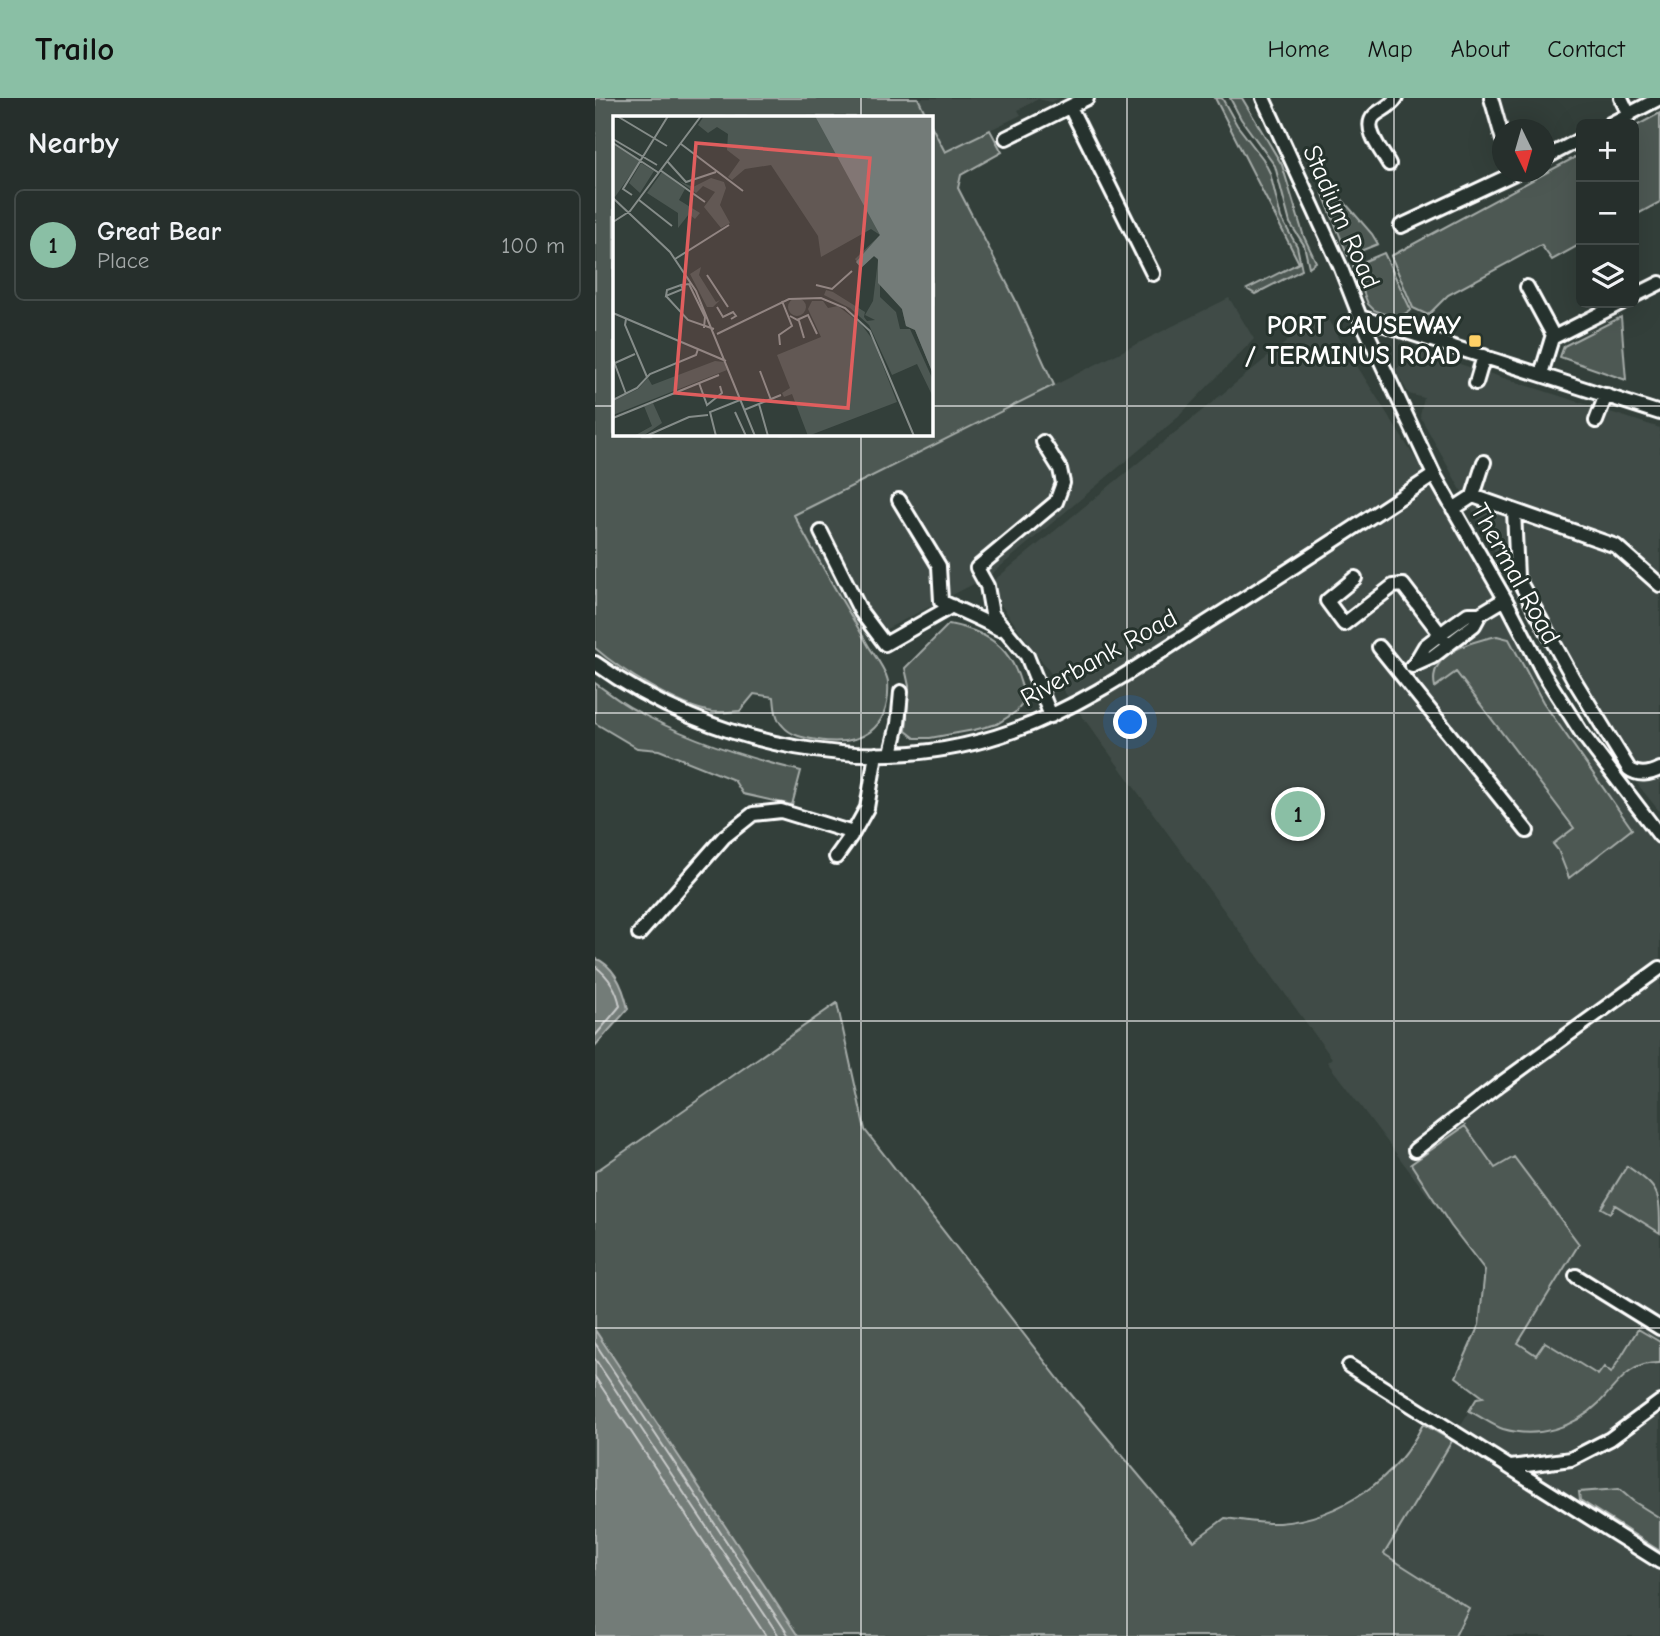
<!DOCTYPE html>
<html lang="en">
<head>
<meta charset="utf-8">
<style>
  :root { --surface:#262f2c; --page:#323b38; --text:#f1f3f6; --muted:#a4a9a9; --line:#424a48; --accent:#8abfa5 }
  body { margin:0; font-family:"Comic Neue",sans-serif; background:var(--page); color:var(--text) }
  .controls { position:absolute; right:21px; top:21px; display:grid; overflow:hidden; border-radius:10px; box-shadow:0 7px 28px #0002 }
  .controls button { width:63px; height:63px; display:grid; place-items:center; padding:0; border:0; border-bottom:2px solid var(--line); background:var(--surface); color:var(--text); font:35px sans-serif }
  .compass { position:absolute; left:897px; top:21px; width:63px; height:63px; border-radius:50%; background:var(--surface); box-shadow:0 7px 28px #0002; rotate:175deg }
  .you { position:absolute; left:536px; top:625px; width:24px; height:24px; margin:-18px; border:5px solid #fff; border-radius:50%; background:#1a73e8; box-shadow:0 0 0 10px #1a73e833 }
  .badge { display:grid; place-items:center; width:46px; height:46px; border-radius:50%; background:var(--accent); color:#111; font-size:23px; font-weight:700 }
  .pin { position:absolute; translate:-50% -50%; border:4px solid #fff; box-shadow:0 2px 7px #0006 }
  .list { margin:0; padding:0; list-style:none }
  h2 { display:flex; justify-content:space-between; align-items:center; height:91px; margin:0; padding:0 28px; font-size:30px }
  h2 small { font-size:23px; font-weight:400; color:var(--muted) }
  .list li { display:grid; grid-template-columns:46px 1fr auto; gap:21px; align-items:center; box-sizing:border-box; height:112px; margin:0 14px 14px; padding:0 14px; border:2px solid var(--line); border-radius:10px }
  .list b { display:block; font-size:26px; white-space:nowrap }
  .list p { margin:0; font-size:23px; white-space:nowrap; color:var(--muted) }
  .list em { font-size:23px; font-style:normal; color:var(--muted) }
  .icon { flex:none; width:38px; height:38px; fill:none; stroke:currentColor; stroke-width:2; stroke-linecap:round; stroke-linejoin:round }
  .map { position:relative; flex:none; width:1065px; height:1538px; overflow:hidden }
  header { display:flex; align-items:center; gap:42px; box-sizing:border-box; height:98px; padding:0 35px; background:var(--accent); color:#111 }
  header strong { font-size:33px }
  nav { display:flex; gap:38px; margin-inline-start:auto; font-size:24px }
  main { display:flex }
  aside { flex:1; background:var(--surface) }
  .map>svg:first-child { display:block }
  .built { fill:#404c47 }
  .green { fill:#4d5853; stroke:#a6aca9; stroke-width:2 }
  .water { fill:#737b78; stroke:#abb0ae; stroke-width:2 }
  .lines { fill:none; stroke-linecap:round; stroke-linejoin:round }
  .shore { stroke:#c7cac9; stroke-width:2 }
  .minor-casing { stroke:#fff; stroke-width:18 }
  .minor { stroke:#26332d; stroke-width:12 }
  .grid { fill:none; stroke:#fff; stroke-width:2; stroke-opacity:0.55 }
  .poi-dot { fill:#ffd166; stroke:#26332d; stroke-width:2.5 }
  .labels { text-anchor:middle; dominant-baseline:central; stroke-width:6; stroke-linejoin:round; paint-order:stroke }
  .street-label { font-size:26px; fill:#fff; stroke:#26332d }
  .poi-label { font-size:26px; font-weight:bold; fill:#fff; stroke:#26332d; text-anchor:end }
  .inset-road { fill:none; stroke:#858c89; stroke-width:2 }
  .view { fill:#e05e5e; fill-opacity:0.15; stroke:#e05e5e; stroke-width:3.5 }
  .inset-edge { fill:none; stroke:#fff; stroke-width:3.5 }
</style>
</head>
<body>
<header>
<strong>Trailo</strong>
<nav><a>Home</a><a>Map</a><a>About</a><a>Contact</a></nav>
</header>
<main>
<aside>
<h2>Nearby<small></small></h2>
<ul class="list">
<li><span class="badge">1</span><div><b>Great Bear</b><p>Place</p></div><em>100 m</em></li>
</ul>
</aside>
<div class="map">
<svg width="1065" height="1538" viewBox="0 0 1065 1538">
  <rect width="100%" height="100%" fill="#333f3a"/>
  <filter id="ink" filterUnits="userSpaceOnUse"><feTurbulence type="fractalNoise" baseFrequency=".0143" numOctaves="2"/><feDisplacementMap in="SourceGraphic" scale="14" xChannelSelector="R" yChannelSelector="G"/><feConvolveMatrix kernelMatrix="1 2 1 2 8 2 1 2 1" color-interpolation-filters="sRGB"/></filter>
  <g filter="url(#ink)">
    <path class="built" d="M323,0H465L456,4L443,1L423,12L426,17L349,54L336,27V19H332Z
      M634,200L659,241L581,321L394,478L270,542L199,417Z
      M728,214L1065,749V1538H860L874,1510L789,1456L882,1300H890L984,1146L856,1128L732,964L737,960L392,488Z
      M824,253L1065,330V714L998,631L825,318L829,300L814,296L800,272Z"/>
    <path class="green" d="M0,0H323L332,19H19V336H336V27L350,54L395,32L407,54L366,77L363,90L420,201L459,287L199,417C222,461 248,504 273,547C279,557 292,573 293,584C296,632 266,649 222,642C210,640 196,638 188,628C180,620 180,609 179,599L159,596L145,613C136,614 126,615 117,614C84,609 25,572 0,550Z
      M620,0H627L642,27L668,61L675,75L686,120L702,148L707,172L660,196L652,191L704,165Z
      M635,0H647L687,67L709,139L721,164L714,169L709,147L695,125L680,68L646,21Z
      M1065,15V104L1039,118V29Z
      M986,56V146L957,162L946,147L853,197L833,217L818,210L796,158Z
      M738,91L777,136L783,146L753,158L728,96Z
      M789,155L816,212L808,217L806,222L779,212L773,206L758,168Z
      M1026,219L1031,282L965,259L969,248Z
      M354,526C400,535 421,555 430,602L422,613L402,626L379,632L335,640H320L311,633L314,588L310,570Z
      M902,538L914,541L948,604L1037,731L974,780L963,752L958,746L979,730L861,574L840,589C832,555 878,543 902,538Z
      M0,585C13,594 26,605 40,612C92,641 148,659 206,673L197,707L148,696L139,682L64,652L42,650L0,625Z
      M242,905L270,1032L469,1288L599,1443L630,1420C647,1422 666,1426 684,1425C746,1420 801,1381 828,1326L857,1343L789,1456L874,1510L860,1538H78L0,1322V1074Z
      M870,1028L900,1070L919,1059L984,1146L923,1245L941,1257L950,1244L1003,1277L1009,1269L1016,1275L1043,1231L1065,1244V1265C1034,1264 1023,1286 1004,1305C979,1330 942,1341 908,1331C897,1327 885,1318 874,1313L882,1300L888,1299L861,1279L884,1227L890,1172L856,1128L816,1066Z
      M1032,1068C1065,1091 1065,1093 1065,1135L1020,1107L1015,1115L1006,1110Z
      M1024,1391L1038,1403L1065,1420V1453L985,1402L984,1394Z"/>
    <path class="water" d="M0,860C20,868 29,892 33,911L0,948Z
      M0,1232L203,1538H0Z"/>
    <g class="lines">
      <path class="shore" d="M0,868C13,878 22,891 25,908L0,938
        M0,1245L194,1538
        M0,1261L184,1538
        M0,1279L171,1538"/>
      <g class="minor-casing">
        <path id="minor" d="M668,0L745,168L765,219L839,377L910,501L949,576L986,634L1065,738
          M896,0L908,42
          M1026,0L1034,17
          M475,9L558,176
          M1015,26L1065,0
          M411,40L492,0
          M950,60L986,41
          M794,66C788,55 767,30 779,18C786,11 795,10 801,0
          M806,128L922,74
          M932,189L959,239
          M1039,198L1065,185
          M765,219L1065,315
          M946,276L957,240L1026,205
          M881,285L889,258
          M1001,323L1011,297
          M448,344L465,371L468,385L461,404L382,470L392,488L397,516L432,558L456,618
          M878,398L889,364
          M304,402L344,468L346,503C365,513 385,520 404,531
          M858,411L878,398L1021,448L1065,487
          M919,413L922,479L978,580L1034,671C1043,678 1055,676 1065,671
          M226,434L266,514L290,546L357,508
          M760,480L732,503L749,526L798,488L808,487L853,546
          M784,549L932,733
          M0,565C117,649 280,683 418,633C485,609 544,568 603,530C682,480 761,429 839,377
          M820,565L830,548L852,531L873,516H885L910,501
          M817,568L837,559L879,527L885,516
          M296,655L303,626L306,594
          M241,759L258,735L272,710L281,656
          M44,836L129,739L158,716L186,713L258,735
          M820,1052L905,986L1065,870
          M981,1178L1065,1230
          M754,1268L1065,1464
          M916,1369L976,1361L1015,1341L1065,1304"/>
      </g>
      <use href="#minor" class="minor"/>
    </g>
  </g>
  <path class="grid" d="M266,0V19M532,0V1538M799,0V1538M0,308H19M336,308H1065M266,336V1538M0,615H1065M0,923H1065M0,1230H1065"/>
  <rect class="poi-dot" x="873" y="236" width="14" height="14" rx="3.5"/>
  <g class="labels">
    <g class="street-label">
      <text transform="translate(746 119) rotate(66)">Stadium Road</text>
      <text transform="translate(920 476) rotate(61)">Thermal Road</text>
      <text transform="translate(504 560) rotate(-29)">Riverbank Road</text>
    </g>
    <g class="poi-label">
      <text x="866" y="228">PORT CAUSEWAY<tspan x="866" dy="30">/ TERMINUS ROAD</tspan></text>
    </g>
  </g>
  <g transform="translate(18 18)">
    <rect width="320" height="320" fill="#333f3a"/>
    <path d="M91,0H226L280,119L320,258L302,214L293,210L289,193L267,166V181L283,196L287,213H297L320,264V281L304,248L279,259L256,209L237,192L211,179L213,174L220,176L252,196L251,201L254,205L262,204L252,199L260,185L265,144L261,140L248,152L242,143L267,119L258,113L208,141L205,120L158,49L132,53L119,64L115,61L127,44L114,34L115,18L104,11L95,17L85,9ZM0,28L27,45L2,81L0,79ZM28,47L41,55L27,77L16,67ZM49,56L72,73L66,84L87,97L82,103L76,98L65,112V97L34,77ZM98,62L111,66L113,72L107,89L117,107L108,112L91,91L102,76L90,70L83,77L66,65L80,71ZM88,151L86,159L103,186L107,184L100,191H94L77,158ZM175 191a9 9 0 1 1 18 0a9 9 0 1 1-18 0ZM199,185H210L215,192L225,190L248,208L260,224L284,286L195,320L179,278L171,281L169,277L177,272L164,239L208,221L195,193ZM102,245L111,246L114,254L0,299V285L25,273L35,262L39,269ZM40,287L49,307L30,320H21L39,310L31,290Z" fill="#4d5853"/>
    <path d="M202,0H320V258L302,214L293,210L289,193L265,167V143L261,140L248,152L243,146L267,119Z" fill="#737b78"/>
    <path class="inset-road" d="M4,0L54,30M0,23L44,49M0,27L46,57M68,28L130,75M54,45L73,66L103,56M47,54L92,86M19,79L10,73L55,0M0,82L57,136L83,175L142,320M26,84L59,110M0,106L17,95L88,0M62,143L116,109M94,159L115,191M68,169L76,168L92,201L91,212M68,169L70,173L53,180L54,174ZM203,169L219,173L239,155M53,180L75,204L101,213M104,191L110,201L120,196L123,200L118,203M0,197L113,245M177,200L186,205L191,222M13,203L12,209L34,261M184,204L195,199L204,218M104,218L176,183L208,182L232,192L257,215L301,320M167,229L166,219L179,210L169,185M0,243L13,278M2,247L22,238M147,255L158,284M86,267L94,289L109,277L107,270M0,284L24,272L37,258L83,239L85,233M146,288L155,320M131,294L168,279M122,296L133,320M0,302L106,259M33,320L76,301L95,299M103,320L97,296L127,284"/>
    <path class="view" d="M83,27L257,42L235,292L62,277Z"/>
    <rect width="320" height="320" class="inset-edge"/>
  </g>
</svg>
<div class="controls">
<button>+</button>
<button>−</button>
<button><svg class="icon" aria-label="layers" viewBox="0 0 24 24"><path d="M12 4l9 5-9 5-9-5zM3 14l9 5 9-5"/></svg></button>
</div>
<svg class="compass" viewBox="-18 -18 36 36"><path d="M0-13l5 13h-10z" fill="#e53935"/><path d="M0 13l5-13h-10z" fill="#a4a9a9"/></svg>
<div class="you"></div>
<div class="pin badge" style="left:703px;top:716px">1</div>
</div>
</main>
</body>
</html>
